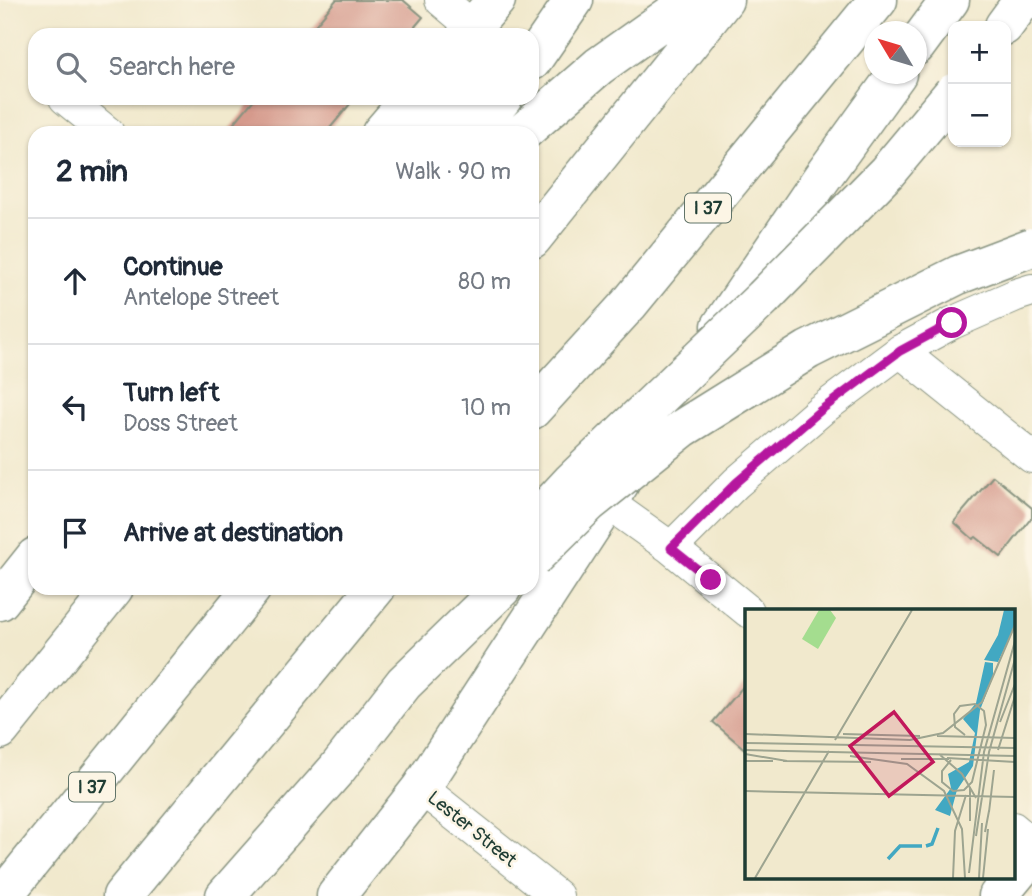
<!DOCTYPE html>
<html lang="en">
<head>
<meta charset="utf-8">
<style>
  :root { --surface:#fff; --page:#f2f2f3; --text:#1f2937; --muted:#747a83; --line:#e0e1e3 }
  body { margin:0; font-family:Pangolin,sans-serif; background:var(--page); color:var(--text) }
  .controls { position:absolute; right:21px; top:21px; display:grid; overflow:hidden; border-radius:14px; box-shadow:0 2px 5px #0004 }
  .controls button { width:63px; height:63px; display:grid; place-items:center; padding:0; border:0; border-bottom:2px solid var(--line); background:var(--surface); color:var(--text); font:35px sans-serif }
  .compass { position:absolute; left:864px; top:21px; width:63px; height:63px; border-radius:50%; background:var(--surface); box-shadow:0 2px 5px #0004; rotate:308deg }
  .stop { position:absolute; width:21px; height:21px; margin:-16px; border:5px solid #b5179e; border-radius:50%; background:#fff }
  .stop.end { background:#b5179e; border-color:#fff; box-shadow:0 2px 7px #0008 }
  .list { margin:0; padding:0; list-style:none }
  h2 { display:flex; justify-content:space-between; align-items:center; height:91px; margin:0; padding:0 28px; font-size:30px }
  h2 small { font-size:23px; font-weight:400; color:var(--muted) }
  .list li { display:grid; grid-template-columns:46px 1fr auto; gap:21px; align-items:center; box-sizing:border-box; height:126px; padding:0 28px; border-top:2px solid var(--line) }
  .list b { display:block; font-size:26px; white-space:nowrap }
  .list p { margin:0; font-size:23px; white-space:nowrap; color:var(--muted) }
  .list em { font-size:23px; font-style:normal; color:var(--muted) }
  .icon { flex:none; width:38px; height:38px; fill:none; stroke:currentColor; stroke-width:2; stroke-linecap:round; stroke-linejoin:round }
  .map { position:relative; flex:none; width:1032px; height:896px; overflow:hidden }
  .search { position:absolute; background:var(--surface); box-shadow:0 2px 5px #0004; left:28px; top:28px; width:511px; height:77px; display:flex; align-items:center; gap:18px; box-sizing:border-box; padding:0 24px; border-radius:21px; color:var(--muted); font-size:26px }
  .panel { position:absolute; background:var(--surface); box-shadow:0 2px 5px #0004; left:28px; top:126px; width:511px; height:469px; border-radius:21px }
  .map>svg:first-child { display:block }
  .building { fill:#d59a8c }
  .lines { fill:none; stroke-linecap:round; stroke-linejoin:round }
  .minor-casing { stroke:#889380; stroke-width:34 }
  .major-casing { stroke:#889380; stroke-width:41 }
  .highway-casing { stroke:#889380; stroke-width:41 }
  .minor { stroke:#fff; stroke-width:32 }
  .major { stroke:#fff; stroke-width:38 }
  .highway { stroke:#fff; stroke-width:38 }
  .highway-bridge-casing { stroke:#889380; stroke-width:41; stroke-linecap:butt }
  .highway-bridge { stroke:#fff; stroke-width:38 }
  .route { stroke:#b5179e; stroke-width:9 }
  .labels { text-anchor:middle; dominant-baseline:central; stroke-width:5; stroke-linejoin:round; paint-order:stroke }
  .shield { fill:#fcf5e5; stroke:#617469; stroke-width:2 }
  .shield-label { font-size:18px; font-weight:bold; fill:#1f3d34 }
  .street-label { font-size:19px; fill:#1f3d34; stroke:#fcf5e5 }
  .inset-river { fill:none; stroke:#42a8c2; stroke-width:3.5 }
  .inset-road { fill:none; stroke:#9da490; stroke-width:2 }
  .view { fill:#c2185b; fill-opacity:0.15; stroke:#c2185b; stroke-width:3.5 }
  .inset-edge { fill:none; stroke:#1f3d34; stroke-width:3.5 }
</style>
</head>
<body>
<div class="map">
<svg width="1032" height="896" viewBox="0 0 1032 896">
  <rect width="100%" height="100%" fill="#fcf5e5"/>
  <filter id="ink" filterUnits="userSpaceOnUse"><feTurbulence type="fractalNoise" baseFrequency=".0143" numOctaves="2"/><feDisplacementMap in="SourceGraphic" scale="14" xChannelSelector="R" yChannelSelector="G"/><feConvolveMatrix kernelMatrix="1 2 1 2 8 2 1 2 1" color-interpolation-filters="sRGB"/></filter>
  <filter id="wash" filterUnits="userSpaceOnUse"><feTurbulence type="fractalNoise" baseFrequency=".00686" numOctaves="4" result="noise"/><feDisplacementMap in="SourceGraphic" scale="28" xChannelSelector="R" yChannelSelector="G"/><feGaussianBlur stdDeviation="1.57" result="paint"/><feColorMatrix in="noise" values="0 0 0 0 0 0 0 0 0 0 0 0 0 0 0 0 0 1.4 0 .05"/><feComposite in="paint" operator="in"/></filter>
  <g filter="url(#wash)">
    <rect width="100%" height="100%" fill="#f1e9cd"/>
    <g id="blocks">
      <path class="building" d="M336,0H403L423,17L408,35H307Z
        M255,98H355L326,133H226Z
        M993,476L1032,508V517L1001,557L976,537L973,539L954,522Z
        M747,682V751L713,722Z"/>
    </g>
  </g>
  <g filter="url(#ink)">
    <use href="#blocks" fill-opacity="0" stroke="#889380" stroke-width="2"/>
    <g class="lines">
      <g class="minor-casing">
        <path id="minor" d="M441,0L473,27
          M65,98L108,133
          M900,351L1032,457
          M608,503L671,548L748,611
          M671,548L736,483L821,410L900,351L952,323L1016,295L1032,290
          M421,788L557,896
          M1013,828L1032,844"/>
      </g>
      <g class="major-casing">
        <path id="major" d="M466,35L496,0
          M916,46L950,0
          M381,133L411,98
          M721,326L821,179L897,74
          M0,601L35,557
          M336,896L421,788L620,483
          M998,896L1032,855"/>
      </g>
      <g class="highway-casing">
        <path id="highway" d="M1004,26L1023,0
          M532,61L574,0
          M420,133L461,98
          M474,133L503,98
          M522,133L599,66L692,0
          M532,239L724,0
          M532,410L629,304L878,0
          M0,730L114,588
          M3,896L252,588
          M122,896L376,588
          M225,896L337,769L404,683L502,588"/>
      </g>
      <use href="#minor" class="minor"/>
      <use href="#major" class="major"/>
      <use href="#highway" class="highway"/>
      <g class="highway-bridge-casing">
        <path id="highway-bridge" d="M532,524L572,481L763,298L887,172L953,93
          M532,559L589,503L683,428L808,350L958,275L1032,247"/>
      </g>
      <use href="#highway-bridge" class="highway-bridge"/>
    </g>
  </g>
  <g class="lines" filter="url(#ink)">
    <path class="route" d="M711,580L671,548L736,483L821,410L900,351L952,323"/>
  </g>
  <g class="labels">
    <g class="shield">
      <rect x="685" y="193.5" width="46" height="29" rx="5"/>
      <rect x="69" y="772.5" width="46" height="29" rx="5"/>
    </g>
    <g class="shield-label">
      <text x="708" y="208">I 37</text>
      <text x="92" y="787">I 37</text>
    </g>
    <g class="street-label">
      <text transform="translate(472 829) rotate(39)">Lester Street</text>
    </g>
  </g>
  <g transform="translate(745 609)">
    <rect width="270" height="270" fill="#f1e9cd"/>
    <path d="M74,1H85L91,9L73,40L57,30Z" fill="#a4dd8f"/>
    <path d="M259,1H269V19L253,53L239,51L253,26ZM240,53L248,54V68L235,101L228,157L212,181L205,207L190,201L206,179L203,165L224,153L230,124L218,110L231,94Z" fill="#42a8c2"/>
    <path class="inset-river" d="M181,237L187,235L193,219M143,250L155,237H177"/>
    <path class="inset-road" d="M255,113L270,75M0,125L165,131L198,124L237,93L270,16M98,125L175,127M192,127L270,129M90,131L167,1M0,134L270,139M0,141L270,147M253,141L270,87M0,145L42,152M194,145L217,165L231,189M105,147L162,155L199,182L217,220L220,269M202,149L270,153M156,150H204M206,151L197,162V173L208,182L219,181L227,173L241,116L239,102L230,95L215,97L209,105L210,118L220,126M0,152H28M38,152L126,153M0,182L270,188M244,203L249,161M225,212V178M240,223L244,202M231,227L244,143L270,50M224,264L239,143L270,32M10,269L84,142M208,269L210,222L221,186M234,269L237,214M238,269L243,220"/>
    <path class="view" d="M149,103L188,153L144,187L105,137Z"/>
    <rect width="270" height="270" class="inset-edge"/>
  </g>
</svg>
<div class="controls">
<button>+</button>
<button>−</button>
</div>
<svg class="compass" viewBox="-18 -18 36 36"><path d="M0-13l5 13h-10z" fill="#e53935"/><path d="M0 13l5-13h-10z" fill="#747a83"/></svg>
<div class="stop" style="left:952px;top:323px"></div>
<div class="stop end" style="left:711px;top:580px"></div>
<div class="search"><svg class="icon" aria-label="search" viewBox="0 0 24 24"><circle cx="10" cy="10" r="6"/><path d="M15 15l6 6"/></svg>Search here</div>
<section class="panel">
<h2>2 min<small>Walk · 90 m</small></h2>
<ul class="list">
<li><svg class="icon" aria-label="ahead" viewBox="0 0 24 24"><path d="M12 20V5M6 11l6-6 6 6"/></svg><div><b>Continue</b><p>Antelope Street</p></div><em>80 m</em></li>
<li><svg class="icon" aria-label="left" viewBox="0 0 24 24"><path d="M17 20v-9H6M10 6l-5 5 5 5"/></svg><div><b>Turn left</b><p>Doss Street</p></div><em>10 m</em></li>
<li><svg class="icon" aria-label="arrive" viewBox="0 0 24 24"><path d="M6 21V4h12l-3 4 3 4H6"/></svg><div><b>Arrive at destination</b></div></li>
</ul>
</section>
</div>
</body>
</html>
